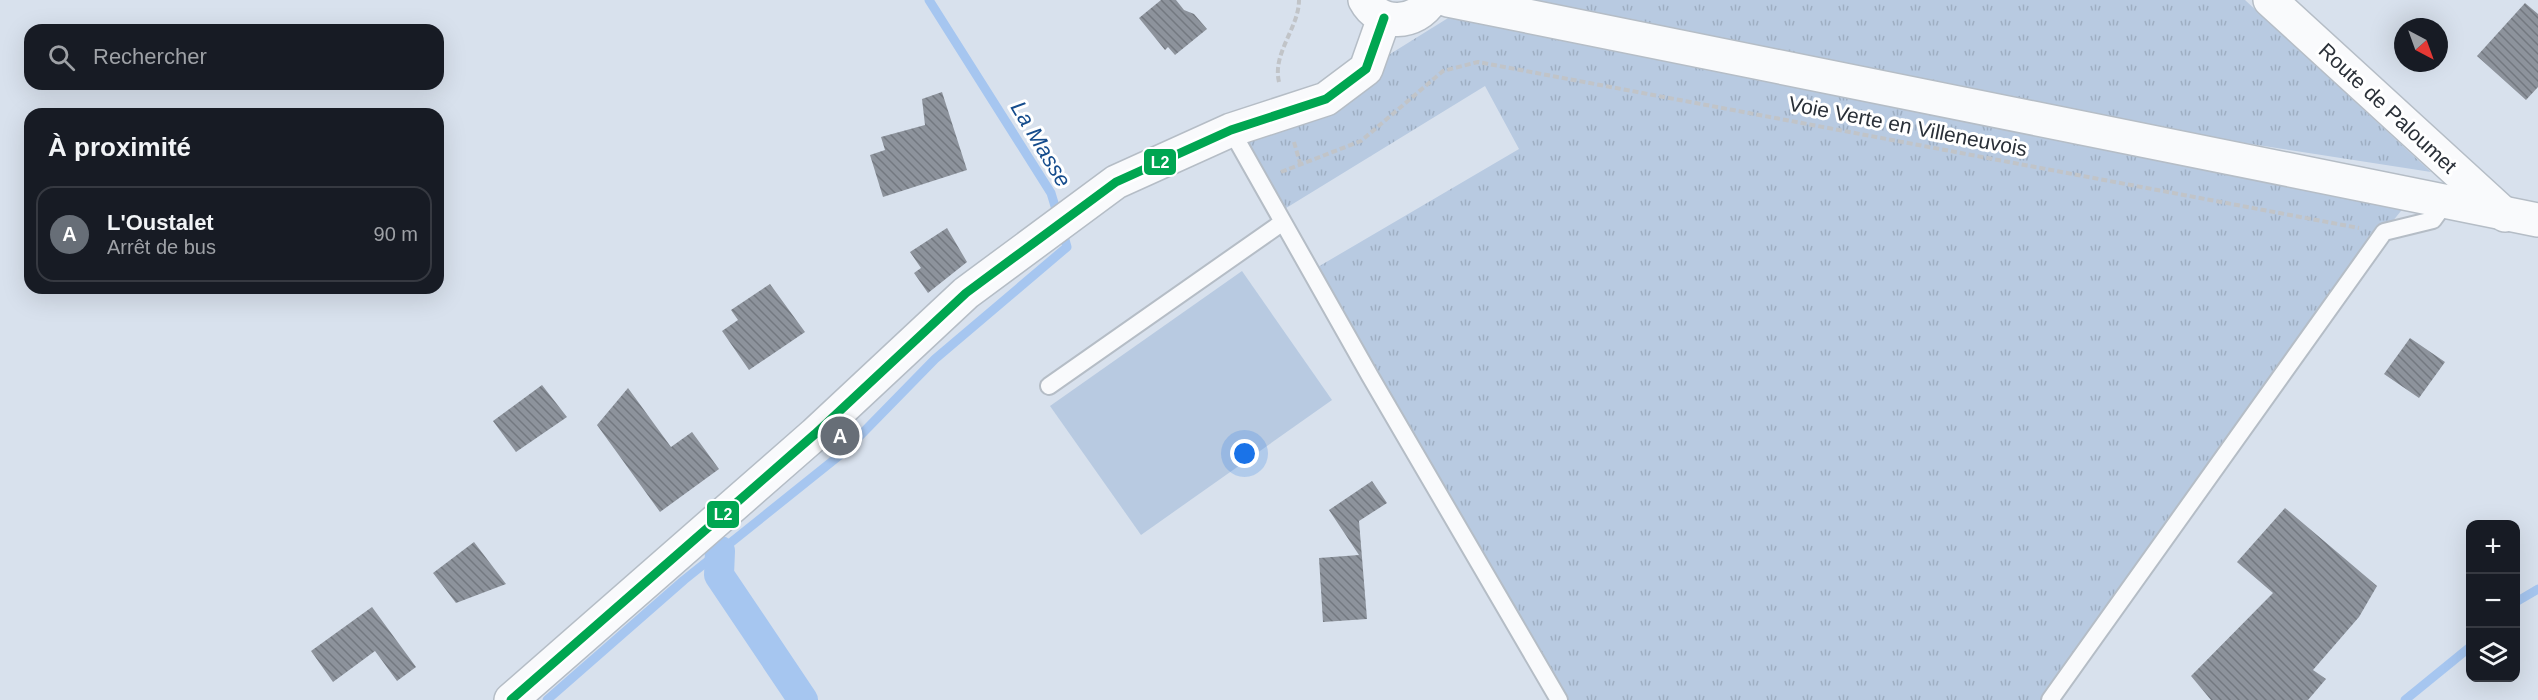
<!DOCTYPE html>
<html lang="fr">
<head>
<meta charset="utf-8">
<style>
  :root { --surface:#171b24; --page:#20242c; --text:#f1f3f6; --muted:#9ea1a6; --line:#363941; --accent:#676e77 }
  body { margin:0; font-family:Arial,sans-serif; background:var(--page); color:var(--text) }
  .controls { position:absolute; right:18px; bottom:18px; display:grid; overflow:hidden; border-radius:12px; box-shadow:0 6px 24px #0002 }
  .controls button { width:54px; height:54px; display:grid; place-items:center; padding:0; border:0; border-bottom:2px solid var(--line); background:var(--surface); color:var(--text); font:30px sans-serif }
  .compass { position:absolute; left:2394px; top:18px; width:54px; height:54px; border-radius:50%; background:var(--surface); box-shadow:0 6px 24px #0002; rotate:139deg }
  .you { position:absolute; left:1245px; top:454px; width:21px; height:21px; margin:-15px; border:4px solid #fff; border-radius:50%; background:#1a73e8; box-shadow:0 0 0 9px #1a73e833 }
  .badge { display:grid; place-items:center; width:39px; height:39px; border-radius:50%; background:var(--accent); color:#fff; font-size:20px; font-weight:700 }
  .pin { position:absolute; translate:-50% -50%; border:3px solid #fff; box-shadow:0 2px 6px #0006 }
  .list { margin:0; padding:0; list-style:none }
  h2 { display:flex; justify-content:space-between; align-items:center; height:78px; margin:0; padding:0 24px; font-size:26px }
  h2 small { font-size:20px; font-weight:400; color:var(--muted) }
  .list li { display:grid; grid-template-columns:39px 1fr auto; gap:18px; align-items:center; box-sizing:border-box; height:96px; margin:0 12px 12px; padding:0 12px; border:2px solid var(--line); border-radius:18px }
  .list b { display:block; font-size:22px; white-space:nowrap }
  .list p { margin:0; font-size:20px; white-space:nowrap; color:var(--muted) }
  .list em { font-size:20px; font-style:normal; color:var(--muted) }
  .icon { flex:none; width:33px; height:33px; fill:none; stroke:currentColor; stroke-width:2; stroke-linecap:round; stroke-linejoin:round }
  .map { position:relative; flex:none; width:2538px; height:700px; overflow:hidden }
  .search { position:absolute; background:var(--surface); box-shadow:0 6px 24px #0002; left:24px; top:24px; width:420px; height:66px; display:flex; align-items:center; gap:15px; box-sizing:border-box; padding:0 21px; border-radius:18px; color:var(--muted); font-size:22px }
  .panel { position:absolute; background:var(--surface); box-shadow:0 6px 24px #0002; left:24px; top:108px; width:420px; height:186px; border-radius:18px }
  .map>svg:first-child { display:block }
  .grass { fill:url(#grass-tufts) }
  .park { fill:#b8cae1 }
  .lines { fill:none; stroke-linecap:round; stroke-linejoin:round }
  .stream { stroke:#a6c6f0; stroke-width:9 }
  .canal { stroke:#a6c6f0; stroke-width:30 }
  .building { fill:url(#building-back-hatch) }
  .lane-casing { stroke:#b5bdc6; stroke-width:20 }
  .street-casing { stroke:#b5bdc6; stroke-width:36 }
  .secondary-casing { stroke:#b5bdc6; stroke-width:36 }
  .path { stroke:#c1c4c8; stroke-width:4; stroke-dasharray:6 3; stroke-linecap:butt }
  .lane { stroke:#f9fafc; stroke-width:16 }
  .street { stroke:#f9fafc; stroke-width:33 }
  .secondary { stroke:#f9fafc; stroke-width:33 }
  .bus-1-casing { stroke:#fff; stroke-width:14 }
  .bus-1 { stroke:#00a651; stroke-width:9 }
  .labels { text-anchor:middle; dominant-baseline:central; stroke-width:6; stroke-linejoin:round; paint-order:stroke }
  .street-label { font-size:21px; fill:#2a3038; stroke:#fff }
  .water-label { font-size:22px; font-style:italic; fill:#154c8c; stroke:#fff }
  .line-badge { stroke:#fff; stroke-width:2 }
  .badge-label { font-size:16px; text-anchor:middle; font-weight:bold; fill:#fff }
</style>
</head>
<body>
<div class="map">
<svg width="2538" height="700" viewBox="0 0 2538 700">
  <defs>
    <pattern id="grass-tufts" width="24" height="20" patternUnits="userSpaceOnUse" patternTransform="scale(1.5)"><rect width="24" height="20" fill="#b8cae1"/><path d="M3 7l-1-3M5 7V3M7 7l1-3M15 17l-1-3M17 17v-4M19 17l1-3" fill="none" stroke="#9eaec2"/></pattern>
    <pattern id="building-back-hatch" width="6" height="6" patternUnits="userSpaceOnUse" patternTransform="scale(1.5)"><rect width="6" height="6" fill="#8d939c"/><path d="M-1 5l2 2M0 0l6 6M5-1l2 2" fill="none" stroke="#737880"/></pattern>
  </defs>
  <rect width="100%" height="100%" fill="#d8e1ed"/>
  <path class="grass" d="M1518,0H2245L2431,172L2186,134Z
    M1469,5L2413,196L2384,232L2050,700H1559L1311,271L1519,149L1485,86L1278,213L1231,130L1366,69Z"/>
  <path class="park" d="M1242,271L1332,400L1141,535L1050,406Z"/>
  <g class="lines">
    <path class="stream" d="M929,0L1051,193L1058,216
      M2516,602L2538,589
      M547,700L684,580L845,451L935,359L1067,247L1062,229
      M2405,700L2470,647"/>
    <path class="canal" d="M720,551L719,575L803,700"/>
  </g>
  <path class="building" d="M1161,0H1176L1184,10L1194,14L1207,29L1175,55L1168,47L1165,50L1139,18Z
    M2525,3L2538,14V87L2526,100L2477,56Z
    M942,92L967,170L883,197L870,155L885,150L881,137L925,125L922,99Z
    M947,228L967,262L928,293L914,273L921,268L910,252Z
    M770,284L805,332L749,370L722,331L738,320L731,310Z
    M2410,338L2445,362L2419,398L2384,374Z
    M542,385L567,417L516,452L493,421Z
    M628,388L671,447L692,432L719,469L660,512L597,425Z
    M1372,481L1387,503L1359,521L1367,619L1323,622L1319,558L1359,555L1329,510Z
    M2285,508L2377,586L2359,617L2313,670L2326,679L2308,700H2211L2191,676L2273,593L2237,562Z
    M474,542L506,584L456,603L433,573Z
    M372,607L416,667L397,681L375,651L333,682L311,651Z"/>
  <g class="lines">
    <g class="lane-casing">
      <path id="lane" d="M1231,130L1370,376L1559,700
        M1049,386L1283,222
        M2050,700L2384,232L2433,220L2446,202"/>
    </g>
    <g class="street-casing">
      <path id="street" d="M2270,0L2505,215"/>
    </g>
    <g class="secondary-casing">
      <path id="secondary" d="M1365,0C1379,27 1416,25 1431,0
        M1448,0L2538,220
        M511,700L815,434L966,293L1116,182L1231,130L1326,99L1366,69L1384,18"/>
    </g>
    <path class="path" d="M1279,82C1272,53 1299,28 1299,0
      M1294,142L1300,163
      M1281,172L1361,141L1443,71L1478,62L2359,228"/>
    <use href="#lane" class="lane"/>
    <use href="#street" class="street"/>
    <use href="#secondary" class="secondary"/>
    <g class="bus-1-casing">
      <path id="bus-1" d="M511,700L815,434L966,293L1116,182L1231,130L1326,99L1366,69L1384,18"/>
    </g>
    <use href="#bus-1" class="bus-1"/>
  </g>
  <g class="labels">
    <g class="street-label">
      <text transform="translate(2388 108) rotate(43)">Route de Paloumet</text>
      <text transform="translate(1908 126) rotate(11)">Voie Verte en Villeneuvois</text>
    </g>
    <g class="water-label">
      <text transform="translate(1041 144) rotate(59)">La Masse</text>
    </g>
  </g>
  <g class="line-badge">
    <rect x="1143" y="148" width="34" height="28" rx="6" fill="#00a651"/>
    <rect x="706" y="500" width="34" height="29" rx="6" fill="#00a651"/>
  </g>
  <g class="badge-label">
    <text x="1160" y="168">L2</text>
    <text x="723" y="520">L2</text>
  </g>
</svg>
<div class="controls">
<button>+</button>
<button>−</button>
<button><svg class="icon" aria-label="layers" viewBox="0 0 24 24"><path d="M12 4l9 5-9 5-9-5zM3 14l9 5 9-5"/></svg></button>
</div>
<svg class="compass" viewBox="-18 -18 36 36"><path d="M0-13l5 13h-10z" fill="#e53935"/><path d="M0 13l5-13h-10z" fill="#9ea1a6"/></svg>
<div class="you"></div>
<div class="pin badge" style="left:840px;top:436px">A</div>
<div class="search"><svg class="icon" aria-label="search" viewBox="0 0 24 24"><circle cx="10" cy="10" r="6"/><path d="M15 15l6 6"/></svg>Rechercher</div>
<section class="panel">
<h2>À proximité<small></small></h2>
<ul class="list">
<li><span class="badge">A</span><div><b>L'Oustalet</b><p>Arrêt de bus</p></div><em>90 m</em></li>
</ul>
</section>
</div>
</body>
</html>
